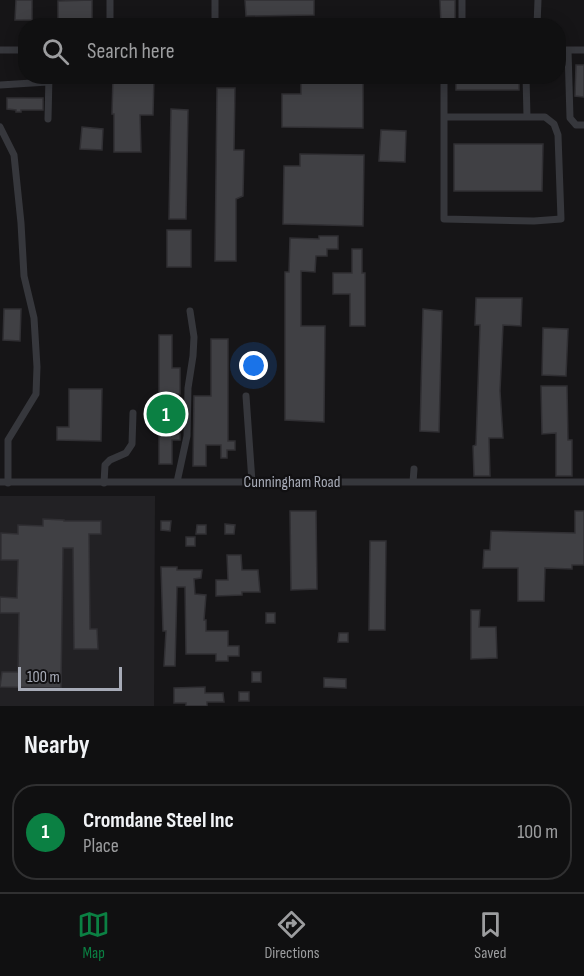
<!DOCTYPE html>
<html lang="en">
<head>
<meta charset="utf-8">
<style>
  :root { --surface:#101011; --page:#19191a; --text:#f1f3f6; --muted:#9c9d9f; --line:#303031; --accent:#0b8043 }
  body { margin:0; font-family:"Sofia Sans Condensed",sans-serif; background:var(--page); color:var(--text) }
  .scale { position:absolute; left:18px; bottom:15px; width:104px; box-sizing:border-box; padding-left:6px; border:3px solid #a7abb7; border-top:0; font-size:16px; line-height:21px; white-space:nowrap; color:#a7abb7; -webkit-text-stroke:4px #111012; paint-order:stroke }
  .you { position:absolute; left:254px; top:366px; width:21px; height:21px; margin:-15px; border:4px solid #fff; border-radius:50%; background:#1a73e8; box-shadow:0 0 0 9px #1a73e833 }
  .badge { display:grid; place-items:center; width:39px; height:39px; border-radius:50%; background:var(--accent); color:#fff; font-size:20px; font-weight:700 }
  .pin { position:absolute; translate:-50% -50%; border:3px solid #fff; box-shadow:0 2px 6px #0006 }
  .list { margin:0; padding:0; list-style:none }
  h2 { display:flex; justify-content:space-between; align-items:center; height:78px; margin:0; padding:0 24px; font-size:26px }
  h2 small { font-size:20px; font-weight:400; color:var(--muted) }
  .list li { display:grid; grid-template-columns:39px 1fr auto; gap:18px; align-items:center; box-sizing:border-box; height:96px; margin:0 12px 12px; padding:0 12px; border:2px solid var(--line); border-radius:24px }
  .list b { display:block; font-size:22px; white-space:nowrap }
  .list p { margin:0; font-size:20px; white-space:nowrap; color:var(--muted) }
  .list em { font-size:20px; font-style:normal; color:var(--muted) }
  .icon { flex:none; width:33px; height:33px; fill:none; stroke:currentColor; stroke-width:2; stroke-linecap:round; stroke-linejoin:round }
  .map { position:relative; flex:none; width:584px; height:706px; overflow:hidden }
  .search { position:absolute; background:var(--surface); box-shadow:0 3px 15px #0003; left:18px; right:18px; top:18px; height:66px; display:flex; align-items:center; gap:15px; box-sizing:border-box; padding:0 21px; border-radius:24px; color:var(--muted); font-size:22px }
  .sheet { height:186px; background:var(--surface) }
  nav { display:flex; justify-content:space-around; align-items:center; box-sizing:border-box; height:84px; border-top:2px solid var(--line); background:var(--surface); font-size:16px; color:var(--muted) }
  nav a { display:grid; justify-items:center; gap:3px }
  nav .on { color:var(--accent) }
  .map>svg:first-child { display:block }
  .built { fill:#222124 }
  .building { fill:#404044; stroke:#302f33; stroke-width:1.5 }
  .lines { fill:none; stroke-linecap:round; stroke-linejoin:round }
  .minor { stroke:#36373c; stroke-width:7 }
  .labels { text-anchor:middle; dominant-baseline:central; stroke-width:4.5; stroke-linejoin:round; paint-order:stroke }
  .street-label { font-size:16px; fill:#a7abb7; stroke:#111012 }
</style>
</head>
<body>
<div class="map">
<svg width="584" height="706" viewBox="0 0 584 706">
  <rect width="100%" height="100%" fill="#161517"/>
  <path class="built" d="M0,496H155L154,706H0Z"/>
  <path class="building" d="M16,0H32V20H15Z
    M92,0V23L58,24V1Z
    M245,0H314V15L246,16Z
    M440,0H455V26H441Z
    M576,65H584V97L575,96Z
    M113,76L154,77L153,115H140L141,152H114V114H112Z
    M341,76H363V128L282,127V94H301V83H341Z
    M456,76H519V90H456Z
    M217,88H235L234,150H244L243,196L236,199V261H215Z
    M7,98H43V110H21V112H16V110L7,109Z
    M171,109L188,110L186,219H169Z
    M82,127L103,129L102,150L80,149Z
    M381,130L406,131L405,162L379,161Z
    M454,144H543L542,191H454Z
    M300,154L364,155L363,226L283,224L284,166H300Z
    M167,230H191V267H167Z
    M319,236H338V249H327V256H316L315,272L301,271V326H325L324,422L285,420V272H289L290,238L319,239Z
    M352,249H362V273H365V326H350V294H333V273H352Z
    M476,298H522L521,326L503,325L500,391L503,438H489L490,476H474L473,446L476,445L480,325H475Z
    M4,309H21L20,341L3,340Z
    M423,309L442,311L439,432L420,431Z
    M543,328L568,329L566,376L542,375Z
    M159,335H172V368H180V394H172V434H180V440H172V464H159Z
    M211,339H228V441H235V450H227V458H221V445H206V466H193L194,396H211Z
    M541,386H567L568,440H572V476H556V433L542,434Z
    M69,389H102L101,441L57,440V427H69Z
    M290,511H316L317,589L291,590Z
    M575,511H584V565H572V569L545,568L544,601H518V568H483L484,550H490L491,531L575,533Z
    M43,519L64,520V521H101V534H89L90,629H97L98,649H74L73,548H63L61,688L0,687L2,672H18L19,613H0V597L17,598L18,560H1V533L18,534V525L43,526Z
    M161,521H171L170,531L161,530Z
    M225,524L235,525L234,534H225Z
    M197,525H206V534H196Z
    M186,537H195V546H186Z
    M370,541H386L385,630H369Z
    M227,555H241L242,570H258L260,592H242V595L216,596V580H228Z
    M161,567H177V570H202L201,578L194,579L195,594L206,595L204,620H206V631H228V646H239V656H228V661H216V654H186L185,587H177L175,666H164L166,631H163Z
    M471,610H480L479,627H496L497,658L471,659Z
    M266,613H275V623H266Z
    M339,633H348V642H338Z
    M252,672H261V682H252Z
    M324,678L346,679V688L324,687Z
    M205,687V693H223L224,702H207V706H186V703H174V688Z
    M239,692H249V701H239Z"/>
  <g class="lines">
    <path class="minor" d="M110,26V0
      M215,26V0
      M462,26V0
      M537,26L538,0
      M0,50H26
      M558,50H584
      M568,50L570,118L576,125H584
      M444,76V219L534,221L561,219L558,135L554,124L545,117H444
      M526,76L527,117
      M0,85L48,82
      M48,119L49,76
      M0,127L14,155L21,223L24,276L34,318L37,367L36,394L8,440V483
      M246,396L252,482
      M0,482H584
      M177,482L187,436L188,388L193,356L194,337L190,311
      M413,482L414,469
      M104,483L105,465L110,460L126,453L132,444L133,413"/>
  </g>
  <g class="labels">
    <g class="street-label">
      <text x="292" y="482">Cunningham Road</text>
    </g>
  </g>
</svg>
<div class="scale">100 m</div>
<div class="you"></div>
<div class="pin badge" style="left:166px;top:414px">1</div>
<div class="search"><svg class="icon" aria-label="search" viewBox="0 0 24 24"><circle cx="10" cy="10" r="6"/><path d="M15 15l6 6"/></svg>Search here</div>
</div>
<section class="sheet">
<h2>Nearby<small></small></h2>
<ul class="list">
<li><span class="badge">1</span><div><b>Cromdane Steel Inc</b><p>Place</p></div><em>100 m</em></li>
</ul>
</section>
<nav>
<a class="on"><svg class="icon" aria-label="map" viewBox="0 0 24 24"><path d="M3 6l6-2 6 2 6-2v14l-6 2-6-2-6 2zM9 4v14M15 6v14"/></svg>Map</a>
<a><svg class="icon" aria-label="directions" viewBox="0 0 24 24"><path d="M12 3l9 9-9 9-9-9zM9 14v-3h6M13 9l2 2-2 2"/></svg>Directions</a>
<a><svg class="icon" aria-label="saved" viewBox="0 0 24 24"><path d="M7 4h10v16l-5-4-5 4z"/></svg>Saved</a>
</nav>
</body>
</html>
